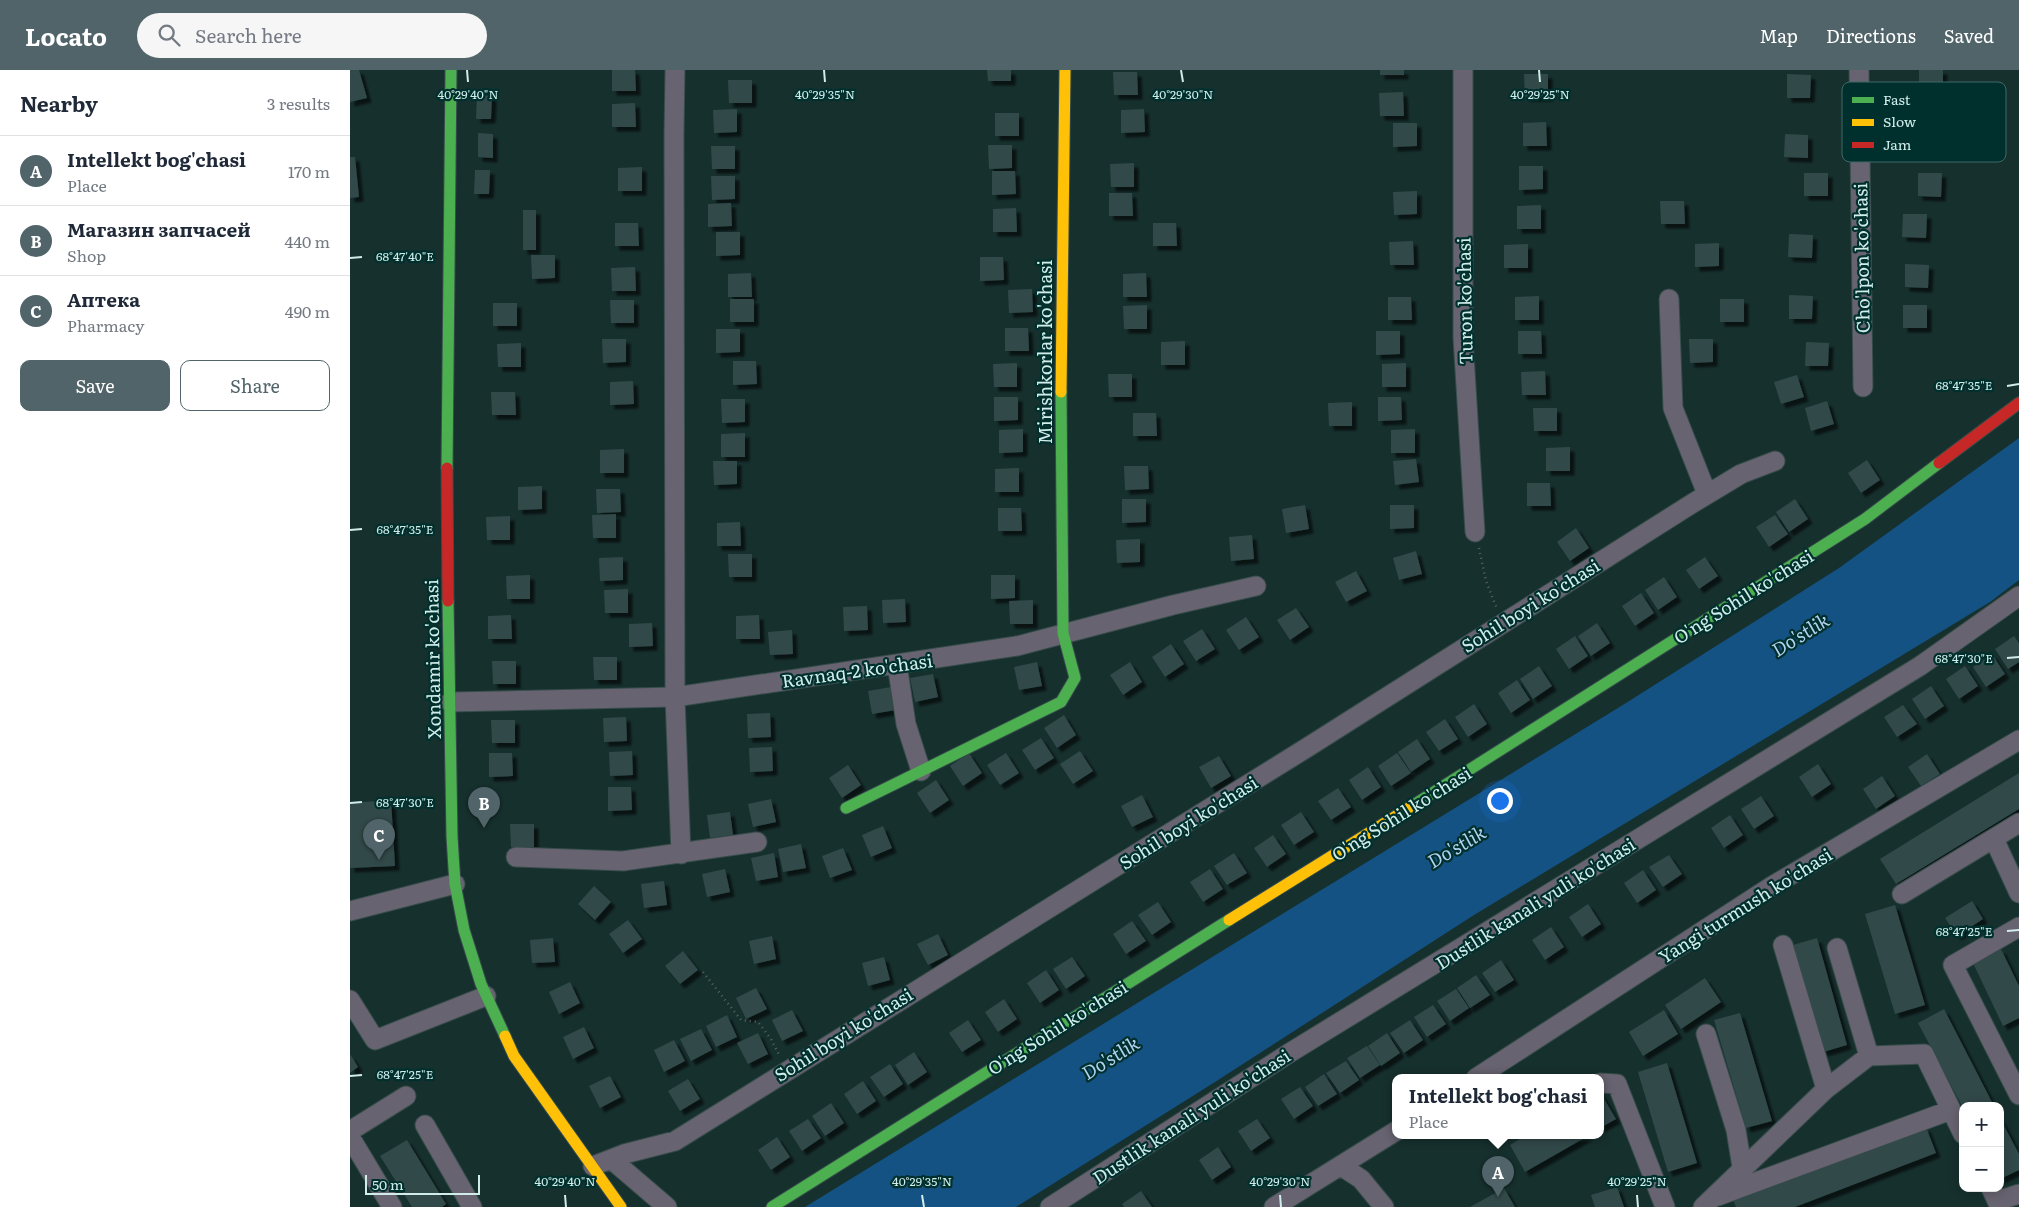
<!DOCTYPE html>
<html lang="en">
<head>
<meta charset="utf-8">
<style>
  :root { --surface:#fff; --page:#f6f6f7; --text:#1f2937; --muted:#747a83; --line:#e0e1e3; --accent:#51646a }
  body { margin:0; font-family:Literata,serif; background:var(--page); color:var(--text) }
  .controls { position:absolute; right:15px; bottom:15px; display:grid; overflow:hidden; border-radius:10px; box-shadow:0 2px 12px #0003 }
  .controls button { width:45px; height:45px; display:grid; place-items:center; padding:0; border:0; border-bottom:1px solid var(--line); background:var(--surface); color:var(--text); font:25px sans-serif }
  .scale { position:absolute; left:15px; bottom:12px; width:115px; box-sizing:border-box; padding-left:5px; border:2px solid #d0edea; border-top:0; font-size:14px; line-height:18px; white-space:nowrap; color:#d0edea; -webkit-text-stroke:4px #00302d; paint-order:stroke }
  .you { position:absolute; left:1149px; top:730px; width:18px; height:18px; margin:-12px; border:4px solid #fff; border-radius:50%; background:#1a73e8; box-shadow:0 0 0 8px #1a73e833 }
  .badge { display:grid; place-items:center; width:32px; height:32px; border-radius:50%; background:var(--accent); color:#fff; font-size:16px; font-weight:700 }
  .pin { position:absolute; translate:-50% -41px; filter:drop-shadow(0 1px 2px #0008) }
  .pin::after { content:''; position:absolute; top:26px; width:18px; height:15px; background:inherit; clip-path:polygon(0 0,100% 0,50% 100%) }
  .popup { position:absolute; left:1042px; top:1004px; width:212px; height:65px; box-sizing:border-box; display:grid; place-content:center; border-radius:10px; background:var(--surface); filter:drop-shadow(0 1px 4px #0005); font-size:16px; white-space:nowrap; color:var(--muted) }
  .popup b { font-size:19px; color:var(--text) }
  .popup::after { content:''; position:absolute; left:50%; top:100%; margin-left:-10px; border:10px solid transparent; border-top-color:var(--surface) }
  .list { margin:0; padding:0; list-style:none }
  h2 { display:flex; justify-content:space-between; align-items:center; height:65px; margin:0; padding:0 20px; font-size:21px }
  h2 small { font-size:16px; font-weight:400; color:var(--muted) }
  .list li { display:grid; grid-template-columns:32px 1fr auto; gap:15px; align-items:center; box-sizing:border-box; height:70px; padding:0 20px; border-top:1px solid var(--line) }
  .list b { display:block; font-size:19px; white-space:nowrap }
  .list p { margin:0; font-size:16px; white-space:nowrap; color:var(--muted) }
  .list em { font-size:16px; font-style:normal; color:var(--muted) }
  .actions { display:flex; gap:10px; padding:15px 20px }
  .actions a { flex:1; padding:11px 0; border:1px solid var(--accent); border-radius:10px; text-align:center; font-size:18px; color:var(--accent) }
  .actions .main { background:var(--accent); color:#fff }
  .icon { flex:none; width:28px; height:28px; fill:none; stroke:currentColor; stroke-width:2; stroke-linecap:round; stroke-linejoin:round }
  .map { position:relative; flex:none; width:1669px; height:1137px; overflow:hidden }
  header { display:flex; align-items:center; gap:30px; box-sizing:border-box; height:70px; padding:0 25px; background:var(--accent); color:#fff }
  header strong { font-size:24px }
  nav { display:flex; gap:28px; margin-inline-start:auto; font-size:18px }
  .search { width:350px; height:45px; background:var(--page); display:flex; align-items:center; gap:12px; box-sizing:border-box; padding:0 18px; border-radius:28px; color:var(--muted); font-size:19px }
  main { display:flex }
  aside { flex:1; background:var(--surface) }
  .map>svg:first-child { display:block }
  .water { fill:#145283 }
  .building { fill:#30494a; filter:url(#shadow) }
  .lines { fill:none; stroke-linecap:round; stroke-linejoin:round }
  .street-casing { stroke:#364c4a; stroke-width:21 }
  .fast-casing { stroke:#364c4a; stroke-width:13 }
  .slow-casing { stroke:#364c4a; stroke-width:13 }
  .jam-casing { stroke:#364c4a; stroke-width:13 }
  .path { stroke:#5b6269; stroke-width:2.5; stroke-dasharray:1 4; stroke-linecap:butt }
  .street { stroke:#676370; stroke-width:19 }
  .fast { stroke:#4caf50; stroke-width:11 }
  .slow { stroke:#ffc107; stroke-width:11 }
  .jam { stroke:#c62828; stroke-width:11 }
  .ticks { fill:none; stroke:#d0edea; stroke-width:2 }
  .labels { text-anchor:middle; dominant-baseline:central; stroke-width:4.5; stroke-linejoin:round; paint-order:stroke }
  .street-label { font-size:18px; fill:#d0edea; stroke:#00302d }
  .water-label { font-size:19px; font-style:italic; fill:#b3d2f2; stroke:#00302d }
  .key { fill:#00302d; stroke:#3e6966; stroke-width:1 }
  .key-label { font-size:14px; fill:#d0edea }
  .ticks-label { font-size:12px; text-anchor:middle; fill:#d0edea; stroke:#00302d; stroke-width:4.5; stroke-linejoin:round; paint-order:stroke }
</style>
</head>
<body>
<header>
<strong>Locato</strong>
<div class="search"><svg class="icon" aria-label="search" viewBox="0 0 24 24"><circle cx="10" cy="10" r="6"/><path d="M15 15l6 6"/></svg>Search here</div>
<nav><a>Map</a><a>Directions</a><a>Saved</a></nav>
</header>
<main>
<aside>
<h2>Nearby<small>3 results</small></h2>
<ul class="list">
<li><span class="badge">A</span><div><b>Intellekt bog'chasi</b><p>Place</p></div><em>170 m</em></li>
<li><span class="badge">B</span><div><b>Магазин запчасей</b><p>Shop</p></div><em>440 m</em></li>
<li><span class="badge">C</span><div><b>Аптека</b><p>Pharmacy</p></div><em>490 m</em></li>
</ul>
<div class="actions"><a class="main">Save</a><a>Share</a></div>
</aside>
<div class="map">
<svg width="1669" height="1137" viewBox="0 0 1669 1137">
  <defs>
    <filter id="shadow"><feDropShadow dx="4.5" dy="4.5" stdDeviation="1" flood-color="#0009"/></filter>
  </defs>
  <rect width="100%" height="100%" fill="#16302e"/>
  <path class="water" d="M1669,368V510L1640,532L1124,845L865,1012L666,1137H455L1276,633L1489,498Z"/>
  <path class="building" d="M0,0H9L17,28L0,32Z
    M262,0H285L286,21H262Z
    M637,0H661V11H638Z
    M1030,0H1054V5H1030Z
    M1569,0H1593V18L1569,17Z
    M763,2H787L788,25H764Z
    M1174,4H1198V27H1175Z
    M1437,4L1461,5L1460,28H1437Z
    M378,10H402V33H379Z
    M1053,22L1054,46H1030L1029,23Z
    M127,25L142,26L141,49H126Z
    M285,33L286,57H262V34Z
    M387,39V62L364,63L363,40Z
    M794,39L795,62L771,63V40Z
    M1565,41L1589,42L1588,65L1565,64Z
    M645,43H669V66H645Z
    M1196,52L1197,76H1173V53Z
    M1043,53H1067V76L1043,77Z
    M128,63L143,64V88L128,87Z
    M1435,64L1458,65V88L1434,87Z
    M638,75H662V98L639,99Z
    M361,76H385V99H362Z
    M0,87H5L9,127L0,128Z
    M784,93V117H761L760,94Z
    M1169,96H1193V119L1169,120Z
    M292,97V121H268V98Z
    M125,100H140L139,124H124Z
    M642,101H665L666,124L642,125Z
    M1454,103H1478V126H1454Z
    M1568,103H1592L1591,127L1568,126Z
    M361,106H385V129L362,130Z
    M1067,121V144L1044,145L1043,122Z
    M759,123H782L783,146H759Z
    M1310,131H1334L1335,154H1311Z
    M381,133L382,156L358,157V134Z
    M1191,135V159H1167V136Z
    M666,138L667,162H643V139Z
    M173,140H186V180H173Z
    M1553,144H1577L1576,168L1552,167Z
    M265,153H288L289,176H265Z
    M803,153H826L827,176H803Z
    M366,162H390V185L366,186Z
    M1439,164L1463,165L1462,188L1438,187Z
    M1063,171L1064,195H1040L1039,172Z
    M1369,173V196L1345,197V174Z
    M1178,174V198H1154V175Z
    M181,185H205V208L182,209Z
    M630,187H653L654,210L630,211Z
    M1555,194L1579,195L1578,218L1555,217Z
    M285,197L286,221H262L261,198Z
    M401,203L402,227H378V204Z
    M796,203L797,227H773V204Z
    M682,219L683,242L659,243L658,220Z
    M1439,225L1463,226L1462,249H1439Z
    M1189,226V250H1165V227Z
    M1038,227H1061L1062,250H1038Z
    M380,229H404V252H380Z
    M1370,229H1394V252H1370Z
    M260,230H284V253H261Z
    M143,233H167V256H143Z
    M797,235V259H774L773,236Z
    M1553,235H1577V258H1553Z
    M655,258H678L679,281H655Z
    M366,259H390V282L366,283Z
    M1026,261H1050V284L1026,285Z
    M1168,261H1191L1192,284H1168Z
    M252,269H276V292L253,293Z
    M1339,269H1363V292L1340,293Z
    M835,271V295H811V272Z
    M1456,272L1479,273L1478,296H1455Z
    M171,273V297H148L147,274Z
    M383,291H406L407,314L383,315Z
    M667,293V317H644L643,294Z
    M1056,293V317H1032V294Z
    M1195,301L1196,325H1172L1171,302Z
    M758,304H782V327H759Z
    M1447,305L1454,327L1431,334L1424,312Z
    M283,311L284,334L260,335V312Z
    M141,322H165L166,345H142Z
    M644,327H668V350L644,351Z
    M1028,327H1051L1052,350L1028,351Z
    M371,329H395V352L372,353Z
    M1477,331L1484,354L1461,361L1455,338Z
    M1002,332V356H979L978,333Z
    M1183,338H1207V361H1184Z
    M783,343H806L807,366H783Z
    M673,359V382L649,383V360Z
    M1065,359V383H1041V360Z
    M395,363V387H371V364Z
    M1220,377V401H1196V378Z
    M274,379V403H250V380Z
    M1066,389L1069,412L1045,415L1043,391Z
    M1517,390L1530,410L1511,423L1498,403Z
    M363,391H387V414L364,415Z
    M774,396H798L799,419L775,420Z
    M669,398V422H645V399Z
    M1177,413H1200L1201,436H1177Z
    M192,416V439L168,440V417Z
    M246,419H270L271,442L247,443Z
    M772,429H796V452L772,453Z
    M1445,429L1458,449L1439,462L1426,442Z
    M955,435L959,459L936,463L932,439Z
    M1040,435H1064V458L1040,459Z
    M648,438H671L672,461H648Z
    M266,444V468H243L242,445Z
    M1425,445L1438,464L1419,477L1406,457Z
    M160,446V470H137L136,447Z
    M390,452L391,476H367V453Z
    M1226,458L1239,478L1220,491L1207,472Z
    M902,465L904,489L881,491L879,467Z
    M790,469V492L767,493L766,470Z
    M1066,481L1072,504L1049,510L1043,488Z
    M378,484H402V507H379Z
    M273,487V510L250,511L249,488Z
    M1355,487L1368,506L1349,519L1336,500Z
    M1006,501L1017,521L996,532L985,512Z
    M180,505V529H157L156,506Z
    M641,505H665V528L641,529Z
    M1314,507L1327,527L1308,540L1295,520Z
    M278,519V543H255L254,520Z
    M1291,523L1304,543L1285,556L1272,536Z
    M555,529L556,552L533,553L532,530Z
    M683,530V554H660L659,531Z
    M517,536L518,560L494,561L493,537Z
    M946,538L959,557L940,570L927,550Z
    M161,545L162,569H138V546Z
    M409,545L410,569H386V546Z
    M896,547L909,567L889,580L876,560Z
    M302,553L303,576L279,577V554Z
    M1247,553L1260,573L1241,586L1228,566Z
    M852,559L865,579L846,591L833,571Z
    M442,560L443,584L420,585L418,562Z
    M1225,566L1238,586L1219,599L1206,579Z
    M1664,566L1669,573V592L1658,599L1645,579Z
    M821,574L834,594L815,607L802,587Z
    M1642,584L1655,604L1636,617L1623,597Z
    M243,587H267V610H244Z
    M142,591H166V614H143Z
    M687,592L692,616L669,620L664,597Z
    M780,592L792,612L773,625L760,605Z
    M1189,596L1202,616L1183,629L1170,609Z
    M1615,596L1628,616L1609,629L1596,609Z
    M583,604L588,627L565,632L560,608Z
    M1167,610L1180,630L1161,643L1148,623Z
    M1581,616L1594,636L1575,649L1562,629Z
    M541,617L546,640L522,644L518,621Z
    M1124,634L1137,654L1118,667L1105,647Z
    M1553,635L1567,654L1547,667L1534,647Z
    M420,643L421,667L398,668L397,644Z
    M714,645L726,665L707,678L694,658Z
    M276,647L277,671L254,672L253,648Z
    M1095,649L1108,669L1089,681L1076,662Z
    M141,650H165V673H142Z
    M691,668L704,688L685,700L672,680Z
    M1067,669L1080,689L1061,702L1048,682Z
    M422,677L423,701L400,702L399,678Z
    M282,681L283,705L260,706L259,682Z
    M730,681L743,701L723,714L710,694Z
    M139,683H162L163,706L139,707Z
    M619,683L632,703L613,716L600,696Z
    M656,683L669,703L650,715L637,695Z
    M1047,683L1061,703L1041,716L1028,696Z
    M1577,684L1590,704L1571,716L1558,697Z
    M869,686L881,706L861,718L849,697Z
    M1468,694L1481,714L1462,727L1449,707Z
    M498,695L511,715L492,728L479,708Z
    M1018,697L1031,717L1012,730L999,710Z
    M1669,703V739L1546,814L1530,789Z
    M1532,706L1545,726L1526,739L1513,719Z
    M586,710L599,730L580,743L567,723Z
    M258,717H281L282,740L258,741Z
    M988,718L1001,737L981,750L968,731Z
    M792,725L803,747L782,757L771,736Z
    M1411,726L1424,746L1404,759L1391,739Z
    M421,729L426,752L403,757L398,734Z
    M41,730L45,796L0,798V733Z
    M380,742L383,765L360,768L357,745Z
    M951,742L964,762L944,775L931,755Z
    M1380,745L1393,765L1374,778L1361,758Z
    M160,754H184V777H161Z
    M533,756L542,778L521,787L512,765Z
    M923,765L936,784L917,797L904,778Z
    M451,774L456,798L433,802L428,779Z
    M493,778L502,800L480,808L472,786Z
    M424,783L428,807L406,811L401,788Z
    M884,783L897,803L877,815L864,796Z
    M1319,785L1332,804L1313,817L1299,797Z
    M375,799L380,822L357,827L352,804Z
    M860,799L873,819L853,832L840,812Z
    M1293,800L1306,820L1287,833L1274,813Z
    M314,811L317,835L294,838L291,814Z
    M244,816L261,832L245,850L228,834Z
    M1622,831L1633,849L1607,866L1595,848Z
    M808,832L821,852L802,865L788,845Z
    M1238,834L1251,854L1232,867L1219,847Z
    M1545,835L1575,935L1545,944L1515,844Z
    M278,850L292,869L273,883L259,864Z
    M782,851L796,871L776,884L763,864Z
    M1201,857L1214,877L1195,890L1182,870Z
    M588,864L598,885L578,895L567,874Z
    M422,866L426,889L404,894L399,871Z
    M203,868L205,892L182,893L180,870Z
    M1467,868L1497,975L1473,982L1443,875Z
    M1651,879L1669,916V948L1653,956L1623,893Z
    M333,881L348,900L330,914L315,896Z
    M534,887L540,910L518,916L512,893Z
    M722,887L735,906L716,919L703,899Z
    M1151,890L1164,910L1145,922L1132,903Z
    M696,900L709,920L690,933L677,913Z
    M1126,905L1140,925L1120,938L1107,918Z
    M1355,908L1371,932L1331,959L1315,935Z
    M220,912L230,933L209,944L199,922Z
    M406,918L417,939L396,949L386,928Z
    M1106,919L1119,938L1100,951L1087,931Z
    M654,929L667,949L648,962L635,942Z
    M1083,935L1096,954L1077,967L1064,947Z
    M1594,939L1644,1036H1612L1568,953Z
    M442,940L453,961L432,971L422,950Z
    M1314,940L1328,964L1293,986L1279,962Z
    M1390,943L1422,1051L1396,1058L1364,950Z
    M377,945L387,967L366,977L356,956Z
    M618,950L631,970L612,982L599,963Z
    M1060,950L1073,970L1054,983L1040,963Z
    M234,957L244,978L223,989L213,967Z
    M351,959L362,980L341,991L330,969Z
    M408,963L418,984L398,994L387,973Z
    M1037,963L1050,983L1031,996L1018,976Z
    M324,970L335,991L314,1002L304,980Z
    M1017,976L1030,995L1010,1008L997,988Z
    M564,982L577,1002L558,1015L545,995Z
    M0,984L8,997L0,1003Z
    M996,991L1009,1010L990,1023L976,1003Z
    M1317,993L1347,1093L1318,1102L1288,1002Z
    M540,994L553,1014L534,1027L520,1007Z
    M974,1004L987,1024L968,1036L955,1017Z
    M260,1006L271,1027L250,1038L239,1016Z
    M338,1009L350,1029L330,1041L318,1021Z
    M513,1011L526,1031L507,1044L494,1024Z
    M950,1017L963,1036L944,1049L931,1029Z
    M1250,1022L1266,1049L1250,1058Z
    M481,1033L494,1053L475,1066L462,1046Z
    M1650,1048L1669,1084V1100L1650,1109Z
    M458,1049L471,1068L452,1081L439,1061Z
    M907,1049L920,1068L901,1081L888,1061Z
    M1576,1057L1586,1083L1445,1137H1386L1383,1130Z
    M1175,1066H1238L1175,1102L1160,1075Z
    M427,1067L440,1087L421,1100L408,1080Z
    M57,1070L96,1134L92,1137H62L30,1086Z
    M868,1077L881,1097L862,1110L849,1090Z
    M1267,1117L1274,1137H1245L1241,1125Z
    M1154,1118L1165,1137H1120Z
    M791,1121L802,1137H774L772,1134Z"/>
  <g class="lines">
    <g class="street-casing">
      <path id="street" d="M325,0L324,65L325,627L331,784
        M1113,0V268L1125,462
        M1509,0L1513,317
        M1319,229L1323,338L1357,424
        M547,594L556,654L571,701
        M100,632L325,627L667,576L823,535L906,516
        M1644,769L1669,823
        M166,787L273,791L407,772
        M1552,824L1669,753
        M0,841L105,814
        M1669,857L1603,895L1669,1025
        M1433,875L1476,1019
        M1487,878L1519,986
        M0,930L25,970L136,926
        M1356,964L1386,1060L1392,1097
        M1126,1008L1422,816L1669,670
        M1250,1013L1267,1014L1315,1137
        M75,1055L122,1137
        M0,1061L56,1026
        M0,1067L42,1137
        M261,1089L317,1137
        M243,1096L274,1084L325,1071L958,677L1343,433L1391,404L1425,391
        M991,1096L1011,1109L1034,1137
        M1641,1118L1647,1131L1669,1124
        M1368,1126L1601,1040
        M700,1137L941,982L1570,596L1669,526
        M924,1137L1046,1061
        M1353,1137L1476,1019L1519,986L1574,984L1613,1064"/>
    </g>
    <g class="fast-casing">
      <path id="fast" d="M97,398L101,0
        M98,531L102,767L105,814L114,860L131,914L155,966
        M1062,736L1515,449L1589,393
        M496,738L711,632L725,608L713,563L711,322
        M422,1137L879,850"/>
    </g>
    <g class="slow-casing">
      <path id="slow" d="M711,322L715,0
        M879,850L1062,736
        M155,966L164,986L271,1137"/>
    </g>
    <g class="jam-casing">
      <path id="jam" d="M1589,393L1669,333
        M97,398L98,531"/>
    </g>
    <path class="path" d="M1129,478L1136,511L1147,539
      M353,902L391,950L408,952L421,969L430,987"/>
    <use href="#street" class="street"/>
    <use href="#fast" class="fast"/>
    <use href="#slow" class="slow"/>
    <use href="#jam" class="jam"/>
  </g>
  <path class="ticks" d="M117,0L118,12M474,0L475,12M831,0L833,12M1189,0L1190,12M0,188L12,187M1657,316L1669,314M0,460L12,459M1657,588L1669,587M0,733L12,732M1657,861L1669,860M0,1006L12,1005M215,1125L216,1137M572,1125L574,1137M930,1125L931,1137M1287,1125L1288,1137"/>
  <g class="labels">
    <g class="street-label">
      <text transform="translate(1511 188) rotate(-91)">Cho'lpon ko'chasi</text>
      <text transform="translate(1114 231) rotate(-91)">Turon ko'chasi</text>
      <text transform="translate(694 282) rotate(-90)">Mirishkorlar ko'chasi</text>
      <text transform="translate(1393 526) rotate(-32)">O'ng Sohil ko'chasi</text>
      <text transform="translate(1180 535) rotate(-32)">Sohil boyi ko'chasi</text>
      <text transform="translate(82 589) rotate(-91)">Xondamir ko'chasi</text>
      <text transform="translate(507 600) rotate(-8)">Ravnaq-2 ko'chasi</text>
      <text transform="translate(1051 743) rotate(-32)">O'ng Sohil ko'chasi</text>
      <text transform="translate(838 752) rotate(-32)">Sohil boyi ko'chasi</text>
      <text transform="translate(1185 833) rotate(-32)">Dustlik kanali yuli ko'chasi</text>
      <text transform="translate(1395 835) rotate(-32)">Yangi turmush ko'chasi</text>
      <text transform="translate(707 957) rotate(-32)">O'ng Sohil ko'chasi</text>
      <text transform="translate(493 964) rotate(-32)">Sohil boyi ko'chasi</text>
      <text transform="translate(841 1046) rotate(-33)">Dustlik kanali yuli ko'chasi</text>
    </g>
    <g class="water-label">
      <text transform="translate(1450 564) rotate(-32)">Do'stlik</text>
      <text transform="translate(1106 776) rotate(-31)">Do'stlik</text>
      <text transform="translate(760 987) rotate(-32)">Do'stlik</text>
    </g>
  </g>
  <rect x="1492" y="12" width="164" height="80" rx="8" class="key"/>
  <rect x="1502" y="27" width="22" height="6" fill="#4caf50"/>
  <rect x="1502" y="49" width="22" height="7" fill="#ffc107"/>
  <rect x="1502" y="72" width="22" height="6" fill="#c62828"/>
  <g class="key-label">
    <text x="1533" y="35">Fast</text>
    <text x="1533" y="57">Slow</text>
    <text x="1533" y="80">Jam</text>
  </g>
  <g class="ticks-label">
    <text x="118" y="29">40°29'40"N</text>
    <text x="475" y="29">40°29'35"N</text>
    <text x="833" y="29">40°29'30"N</text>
    <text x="1190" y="29">40°29'25"N</text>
    <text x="55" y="191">68°47'40"E</text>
    <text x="1614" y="320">68°47'35"E</text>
    <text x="55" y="464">68°47'35"E</text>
    <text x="1614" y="593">68°47'30"E</text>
    <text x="55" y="737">68°47'30"E</text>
    <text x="1614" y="866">68°47'25"E</text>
    <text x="55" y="1009">68°47'25"E</text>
    <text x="215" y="1116">40°29'40"N</text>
    <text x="572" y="1116">40°29'35"N</text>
    <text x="930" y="1116">40°29'30"N</text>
    <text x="1287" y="1116">40°29'25"N</text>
  </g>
</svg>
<div class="controls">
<button>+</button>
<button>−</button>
</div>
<div class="scale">50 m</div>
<div class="you"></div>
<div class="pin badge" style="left:1148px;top:1127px">A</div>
<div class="popup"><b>Intellekt bog'chasi</b>Place</div>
<div class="pin badge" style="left:134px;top:758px">B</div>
<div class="pin badge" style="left:29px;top:790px">C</div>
</div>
</main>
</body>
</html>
